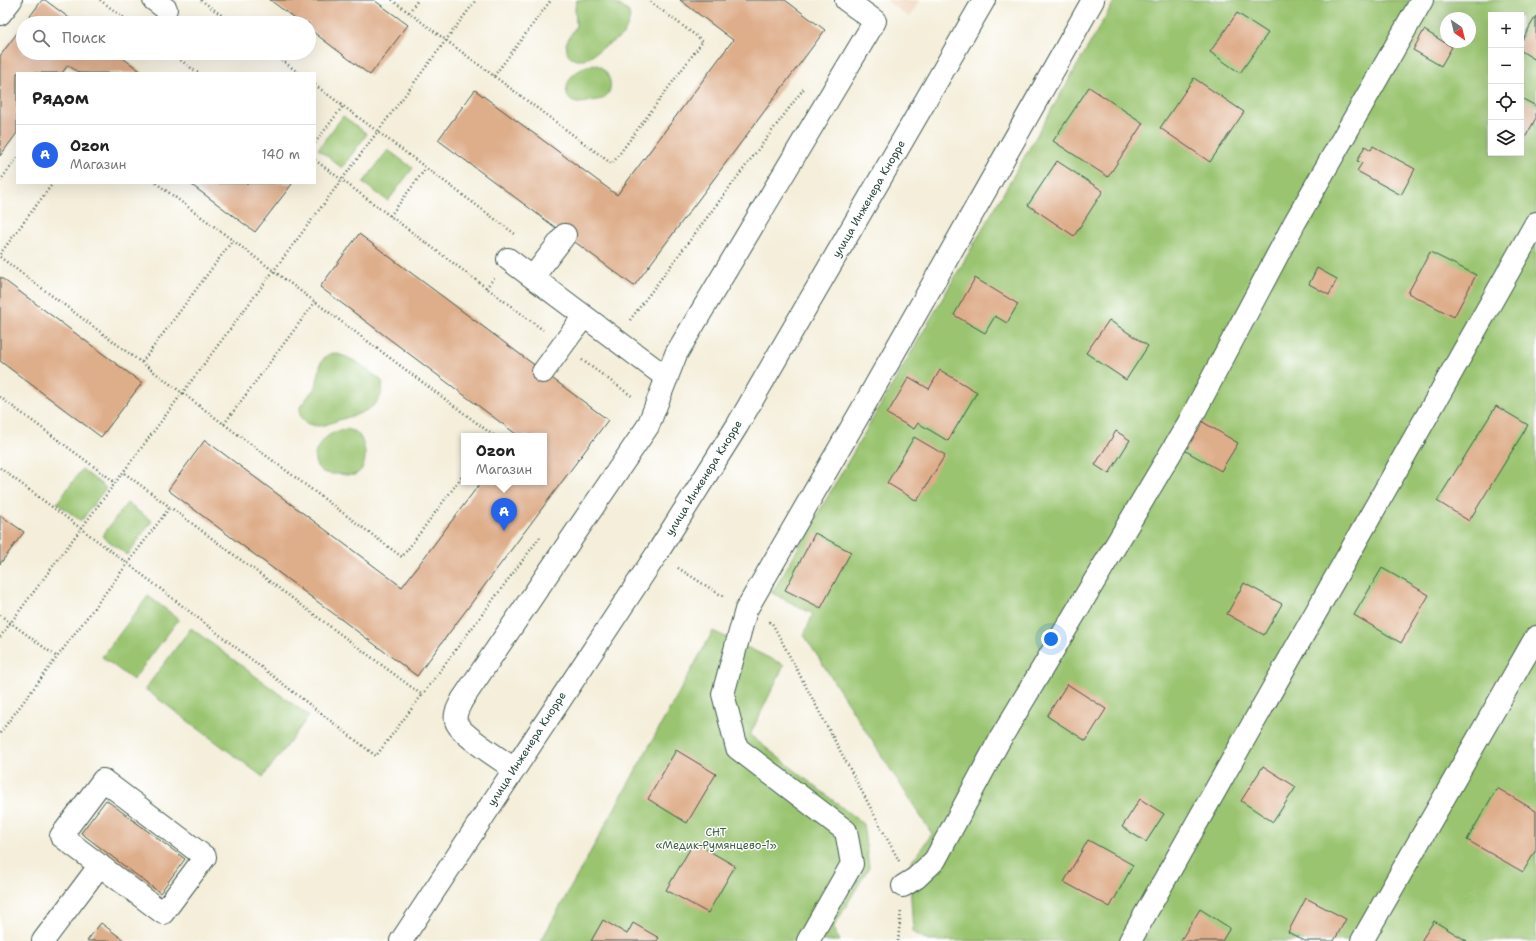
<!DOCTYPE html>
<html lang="ru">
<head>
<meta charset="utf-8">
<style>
  :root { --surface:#fff; --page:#f6f6f6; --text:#222; --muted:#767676; --line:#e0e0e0; --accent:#2563eb }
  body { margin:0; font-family:"Shantell Sans",sans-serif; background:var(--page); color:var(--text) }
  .controls { position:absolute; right:12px; top:12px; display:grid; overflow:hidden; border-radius:0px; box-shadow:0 4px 16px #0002 }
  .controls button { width:36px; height:36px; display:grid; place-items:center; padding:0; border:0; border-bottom:1px solid var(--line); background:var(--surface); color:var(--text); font:20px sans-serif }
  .compass { position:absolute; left:1440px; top:12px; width:36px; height:36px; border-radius:50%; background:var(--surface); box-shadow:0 4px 16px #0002; rotate:145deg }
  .you { position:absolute; left:1051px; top:639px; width:14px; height:14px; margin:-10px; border:3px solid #fff; border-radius:50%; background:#1a73e8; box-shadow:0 0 0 6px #1a73e833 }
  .badge { display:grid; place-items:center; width:26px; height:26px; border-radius:50%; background:var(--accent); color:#fff; font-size:13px; font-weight:700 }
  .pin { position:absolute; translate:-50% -33px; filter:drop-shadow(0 1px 2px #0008) }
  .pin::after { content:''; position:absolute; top:21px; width:14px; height:12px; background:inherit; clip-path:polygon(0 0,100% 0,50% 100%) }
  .popup { position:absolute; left:461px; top:433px; width:86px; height:52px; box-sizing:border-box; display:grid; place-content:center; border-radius:0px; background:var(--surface); filter:drop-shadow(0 1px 3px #0005); font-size:13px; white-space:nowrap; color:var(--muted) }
  .popup b { font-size:15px; color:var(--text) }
  .popup::after { content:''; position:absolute; left:50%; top:100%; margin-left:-8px; border:8px solid transparent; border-top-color:var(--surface) }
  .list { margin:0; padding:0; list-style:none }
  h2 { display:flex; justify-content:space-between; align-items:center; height:52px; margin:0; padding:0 16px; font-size:17px }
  h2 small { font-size:13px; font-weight:400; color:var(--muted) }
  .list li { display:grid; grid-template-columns:26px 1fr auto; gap:12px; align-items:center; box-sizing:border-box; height:60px; padding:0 16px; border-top:1px solid var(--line) }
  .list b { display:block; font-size:15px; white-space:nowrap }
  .list p { margin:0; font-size:13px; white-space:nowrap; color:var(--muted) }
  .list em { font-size:13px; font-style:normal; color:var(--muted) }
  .icon { flex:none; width:22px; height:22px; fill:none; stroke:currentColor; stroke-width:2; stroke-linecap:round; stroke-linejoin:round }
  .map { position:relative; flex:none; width:1536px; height:941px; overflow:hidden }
  .search { position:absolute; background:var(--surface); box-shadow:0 4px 16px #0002; left:16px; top:16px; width:300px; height:44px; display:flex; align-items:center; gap:10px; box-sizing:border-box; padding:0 14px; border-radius:22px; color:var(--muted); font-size:15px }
  .panel { position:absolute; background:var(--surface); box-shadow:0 4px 16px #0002; left:16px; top:72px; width:300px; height:112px; border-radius:0px }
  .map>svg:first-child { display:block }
  .built { fill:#f1d5bd }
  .green { fill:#9ac470; stroke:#5c8052; fill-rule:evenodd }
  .building { fill:#dead8a }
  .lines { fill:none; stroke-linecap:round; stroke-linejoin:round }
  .minor-casing { stroke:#3f584d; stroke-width:24 }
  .path { stroke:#3f584d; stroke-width:2.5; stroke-dasharray:1 3; stroke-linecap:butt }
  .minor { stroke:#fff; stroke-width:22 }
  .labels { text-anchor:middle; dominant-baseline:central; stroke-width:3; stroke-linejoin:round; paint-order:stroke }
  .street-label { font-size:11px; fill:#1f3d34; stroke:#fff }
  .park-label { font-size:11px; fill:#3e5f43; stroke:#fff }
</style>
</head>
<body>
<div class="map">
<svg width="1536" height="941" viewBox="0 0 1536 941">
  <rect width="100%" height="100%" fill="#fff"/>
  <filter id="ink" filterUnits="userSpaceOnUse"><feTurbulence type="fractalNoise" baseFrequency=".025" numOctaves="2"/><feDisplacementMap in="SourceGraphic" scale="8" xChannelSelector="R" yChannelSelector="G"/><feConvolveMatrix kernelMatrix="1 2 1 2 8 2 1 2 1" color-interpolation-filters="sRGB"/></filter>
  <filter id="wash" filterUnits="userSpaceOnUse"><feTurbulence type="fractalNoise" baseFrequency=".012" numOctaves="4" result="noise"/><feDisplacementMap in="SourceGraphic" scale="16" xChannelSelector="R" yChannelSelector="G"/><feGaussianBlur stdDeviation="0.9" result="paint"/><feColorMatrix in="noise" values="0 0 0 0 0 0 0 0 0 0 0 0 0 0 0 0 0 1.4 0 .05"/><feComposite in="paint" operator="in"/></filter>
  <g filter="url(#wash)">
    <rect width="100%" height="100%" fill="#f4eeda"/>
    <path class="built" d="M886,0H919L910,18Z"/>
    <path class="green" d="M577,0H606L621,6L629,12L630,17L628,25L623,35L584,60H576L571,58L567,52L566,43L576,26L575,8Z
      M1115,0H1536V941H928L913,932L909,865L932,834L804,635L813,614L772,593ZM1491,15H1521V153H1491ZM1446,18H1470V42H1446Z
      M594,64C605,67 614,80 609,92C608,94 605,97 603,99C595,100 586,103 578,103C562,102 565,82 574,74C580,69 586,67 594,64Z
      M343,116L367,134L342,168L318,149Z
      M388,150L413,168L388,201L363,183Z
      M332,353C352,356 367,369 382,381C386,408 359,414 339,420C330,423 321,428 312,425C306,424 303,421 300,416V407L316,386L321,362L326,356Z
      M347,429C350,430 354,431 356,432C367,441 370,470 354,475C349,476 343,474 338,474C333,474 328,474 323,472C305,460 320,438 335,432C339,430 344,430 347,429Z
      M82,469L106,488L81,521L57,503Z
      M127,503L152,521L127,555L102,536Z
      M148,596L179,619L133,680L102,657Z
      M191,628L309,716L263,777L145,689Z
      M713,631L784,665L750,735L863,824L869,867L833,928L840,941H541Z"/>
    <g id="blocks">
      <path class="building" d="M42,0H45L76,23H25Z
        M270,0H374L408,25L370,75L309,29V23H301Z
        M680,0H785L825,30L634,286L438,140L475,90L617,195L733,40Z
        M1237,13L1268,33L1240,73L1210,52Z
        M1536,16V60L1521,51V42Z
        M23,25V53H116L143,73H79L68,65L62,73H17V133L0,156V56Z
        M1424,30L1452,47L1441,66L1413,50Z
        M1194,78L1244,112L1210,162L1160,128Z
        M1089,87L1143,123L1108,177L1053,141Z
        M1521,98L1536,106V118L1521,145Z
        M1365,146L1371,150L1373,146L1415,169L1401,195L1357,171L1362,163L1357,161Z
        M1057,161L1103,191L1074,236L1028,205Z
        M189,183H290L292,184L255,232Z
        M359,234L608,420L417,676L168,490L205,440L402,587L481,482H544V436H515L516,434L320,287Z
        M1430,252L1476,275L1454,317L1408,293Z
        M1317,268L1337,279L1329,295L1309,284Z
        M0,277L142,383L101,437L0,361Z
        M975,278L1018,304L1007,323L995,316L985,333L954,315Z
        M1109,320L1148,346L1126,380L1086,353Z
        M940,370L977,392L948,441L918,423L914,429L887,414L909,377L929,389Z
        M1496,406L1528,425L1469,521L1437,501Z
        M1201,421L1238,443L1221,471L1184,450Z
        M1116,431L1130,440L1109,474L1095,465Z
        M914,437L945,455L917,501L887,483Z
        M0,515L24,532L0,564Z
        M815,533L851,552L821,608L785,590Z
        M1382,568L1429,595L1401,643L1354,615Z
        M1244,583L1282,604L1264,635L1227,614Z
        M1067,684L1106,709L1086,741L1047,716Z
        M676,750L716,774L687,823L648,799Z
        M1263,766L1296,787L1273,822L1241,801Z
        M1497,788L1536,811V850L1523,872L1467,840Z
        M1140,799L1164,814L1146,842L1122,827Z
        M106,800L185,859L160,893L81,833Z
        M1088,840L1133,865L1110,907L1064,882Z
        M694,842L735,866L708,913L666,890Z
        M1306,898L1346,919L1334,941H1305L1288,932Z
        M1200,909L1230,928L1222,941H1183L1181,940Z
        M603,920L627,934L633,923L659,938L657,941H591Z
        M1434,921L1467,941H1421Z
        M101,923L125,941H87Z"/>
    </g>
  </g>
  <g filter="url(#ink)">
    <use href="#blocks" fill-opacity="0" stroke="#3f584d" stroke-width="1"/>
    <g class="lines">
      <g class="minor-casing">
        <path id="minor" d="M154,0L166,9
          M0,14L11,0
          M508,259L667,378
          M533,277L565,235
          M543,372L584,316
          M514,769C502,760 459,734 456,721C454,713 459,707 462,700L648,426L676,354L875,21L846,0
          M103,780L205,857L163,913L61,836Z
          M903,886L916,878L935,860L999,741L1188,424L1295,222L1422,0
          M43,941L100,865
          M401,941L656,555L737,426L984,0
          M808,941L852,864L846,831L737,748L723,694L746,610L861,411L1093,0
          M1130,941L1536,223
          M1362,941L1536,637"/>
      </g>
      <path class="path" d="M100,0L131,23
        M201,0L232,23
        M392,0L612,164L703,41L648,0
        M409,12L418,0
        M171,53L198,73
        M272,53L299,73
        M494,76L551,0
        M315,85L515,234
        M315,143L343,106
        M315,160L543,330
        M0,181L17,158
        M156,183L493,435L492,436
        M390,216L426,168
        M0,254L53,183
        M0,257L402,557L464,474
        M486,288L494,278
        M630,320L805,87
        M582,360L633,397
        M142,362L233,240
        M0,397L116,483
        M224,424L315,302
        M0,468L127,563L376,756L422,695L123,472
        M678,568L724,597
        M0,615L57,657
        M769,622L772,623L899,861
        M0,637L476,0
        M422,695L540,537
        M0,733L170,507
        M898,941L901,910"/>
      <use href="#minor" class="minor"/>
    </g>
  </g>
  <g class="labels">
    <g class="street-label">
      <text transform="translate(869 199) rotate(-60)">улица Инженера Кнорре</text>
      <text transform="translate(704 478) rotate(-58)">улица Инженера Кнорре</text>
      <text transform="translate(527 749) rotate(-57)">улица Инженера Кнорре</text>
    </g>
    <g class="park-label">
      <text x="716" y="832">СНТ<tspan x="716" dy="13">«Медик-Румянцево-1»</tspan></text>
    </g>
  </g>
</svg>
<div class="controls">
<button>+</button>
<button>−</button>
<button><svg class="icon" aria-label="locate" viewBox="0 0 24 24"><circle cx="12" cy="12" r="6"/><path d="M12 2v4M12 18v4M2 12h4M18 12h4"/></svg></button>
<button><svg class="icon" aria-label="layers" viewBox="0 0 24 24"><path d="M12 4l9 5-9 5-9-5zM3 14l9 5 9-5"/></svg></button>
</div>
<svg class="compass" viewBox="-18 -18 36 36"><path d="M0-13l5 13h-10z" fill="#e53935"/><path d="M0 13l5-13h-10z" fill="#767676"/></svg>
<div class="you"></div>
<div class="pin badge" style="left:504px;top:531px">A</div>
<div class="popup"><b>Ozon</b>Магазин</div>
<div class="search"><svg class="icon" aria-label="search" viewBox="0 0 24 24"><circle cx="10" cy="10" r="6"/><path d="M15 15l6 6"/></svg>Поиск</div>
<section class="panel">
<h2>Рядом<small></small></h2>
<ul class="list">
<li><span class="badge">A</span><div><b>Ozon</b><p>Магазин</p></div><em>140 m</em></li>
</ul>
</section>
</div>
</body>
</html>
